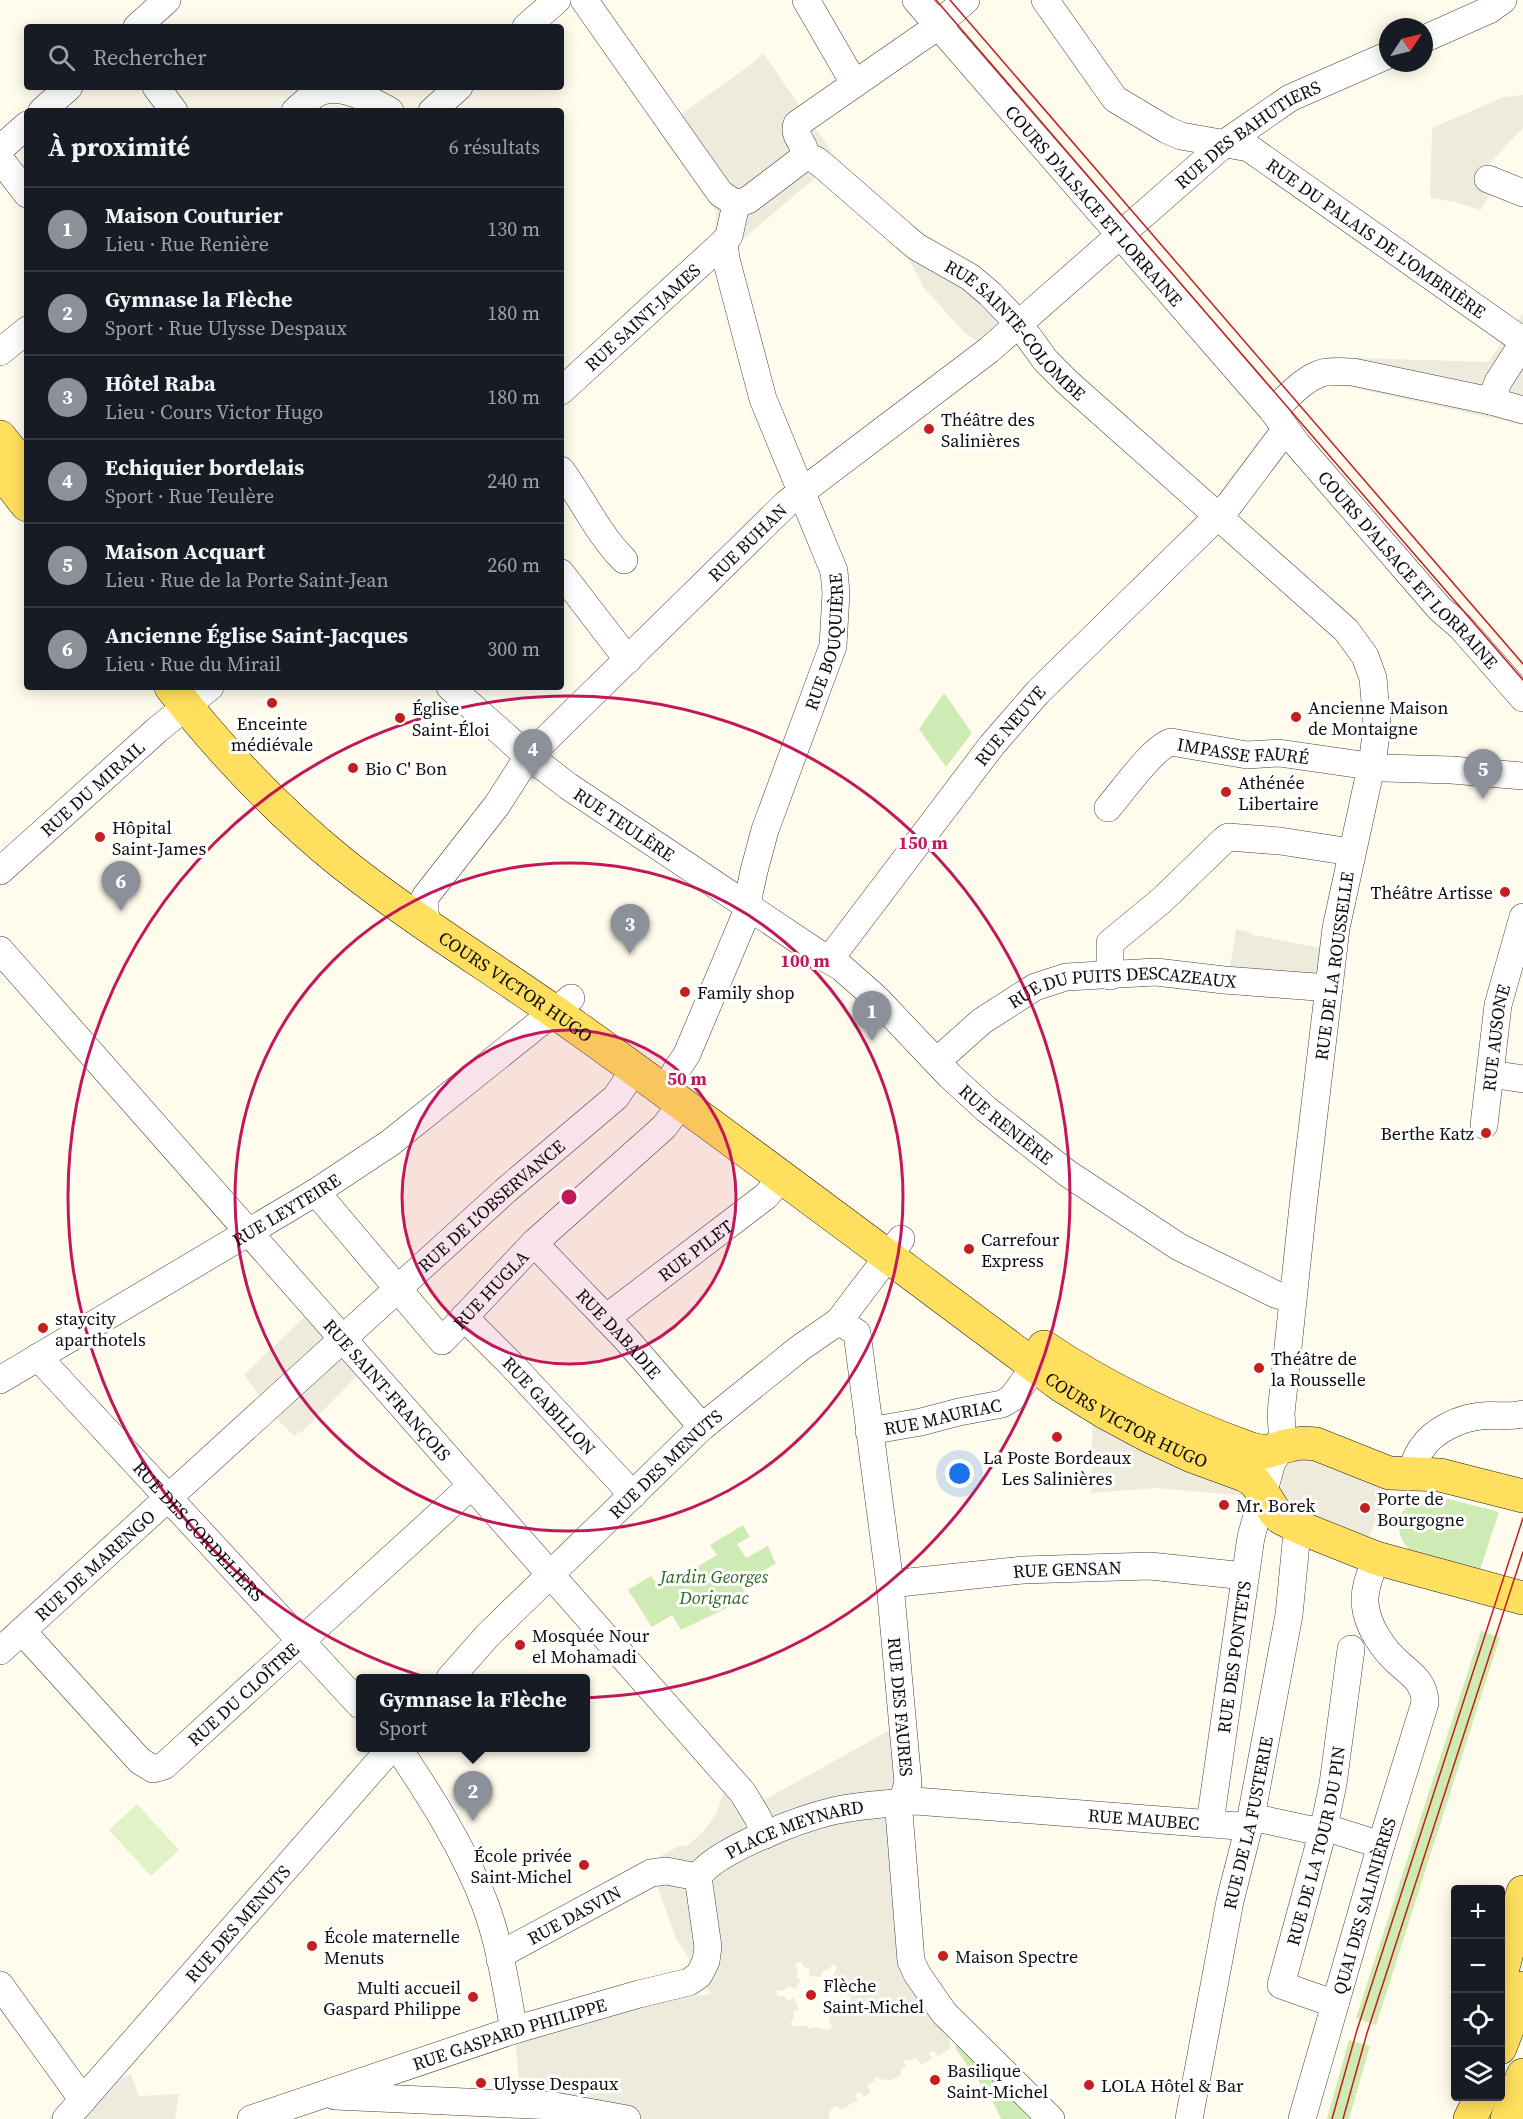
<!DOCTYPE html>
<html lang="fr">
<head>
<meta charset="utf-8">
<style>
  :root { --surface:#171b24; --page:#20242c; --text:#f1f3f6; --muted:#9ea1a6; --line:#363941; --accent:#8c9099 }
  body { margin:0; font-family:"Source Serif 4",serif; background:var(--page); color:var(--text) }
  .controls { position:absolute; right:18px; bottom:18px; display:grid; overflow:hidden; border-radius:6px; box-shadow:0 3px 15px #0003 }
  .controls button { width:54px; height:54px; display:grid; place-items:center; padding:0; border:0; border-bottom:2px solid var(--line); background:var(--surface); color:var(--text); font:30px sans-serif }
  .compass { position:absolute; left:1379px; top:18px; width:54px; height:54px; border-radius:50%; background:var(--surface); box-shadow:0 3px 15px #0003; rotate:55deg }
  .you { position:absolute; left:960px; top:1474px; width:21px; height:21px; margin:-15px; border:4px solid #fff; border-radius:50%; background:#1a73e8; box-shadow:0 0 0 9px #1a73e833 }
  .badge { display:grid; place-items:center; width:39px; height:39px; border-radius:50%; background:var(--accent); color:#fff; font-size:20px; font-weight:700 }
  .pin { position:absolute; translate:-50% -50px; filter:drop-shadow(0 2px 3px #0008) }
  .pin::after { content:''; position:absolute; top:32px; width:21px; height:18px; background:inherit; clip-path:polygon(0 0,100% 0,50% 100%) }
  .popup { position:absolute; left:356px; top:1674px; width:234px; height:78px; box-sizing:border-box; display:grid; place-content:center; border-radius:6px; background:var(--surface); filter:drop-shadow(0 2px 4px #0005); font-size:20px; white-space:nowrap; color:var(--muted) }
  .popup b { font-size:22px; color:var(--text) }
  .popup::after { content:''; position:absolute; left:50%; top:100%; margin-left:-12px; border:12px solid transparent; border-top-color:var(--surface) }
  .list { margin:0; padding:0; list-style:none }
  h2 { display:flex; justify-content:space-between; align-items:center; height:78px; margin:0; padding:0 24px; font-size:26px }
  h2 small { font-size:20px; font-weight:400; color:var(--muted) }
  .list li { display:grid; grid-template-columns:39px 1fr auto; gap:18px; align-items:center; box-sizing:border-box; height:84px; padding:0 24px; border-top:2px solid var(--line) }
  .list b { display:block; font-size:22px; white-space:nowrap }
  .list p { margin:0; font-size:20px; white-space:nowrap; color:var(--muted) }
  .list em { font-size:20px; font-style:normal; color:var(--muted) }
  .icon { flex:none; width:33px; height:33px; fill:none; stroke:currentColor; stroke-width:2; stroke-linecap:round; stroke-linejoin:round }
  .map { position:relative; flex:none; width:1523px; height:2119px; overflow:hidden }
  .search { position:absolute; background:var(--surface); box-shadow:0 3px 15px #0003; left:24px; top:24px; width:540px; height:66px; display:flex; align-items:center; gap:15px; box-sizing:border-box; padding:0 21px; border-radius:6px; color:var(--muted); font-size:22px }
  .panel { position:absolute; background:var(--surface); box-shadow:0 3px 15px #0003; left:24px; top:108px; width:540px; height:582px; border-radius:6px }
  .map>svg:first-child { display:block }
  .green { fill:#ceebb4 }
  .pitch { fill:#e1f2c7 }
  .plaza { fill:#efebdc; fill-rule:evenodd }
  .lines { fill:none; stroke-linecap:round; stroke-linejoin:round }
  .minor-casing { stroke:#404040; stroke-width:28 }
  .major-casing { stroke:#1e1e1e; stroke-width:34 }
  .minor { stroke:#fff; stroke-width:27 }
  .major { stroke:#ffdf5d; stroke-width:33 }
  .tram { stroke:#c41e1e; stroke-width:1.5 }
  .ring { fill:none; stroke:#c2185b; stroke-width:3 }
  .poi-dot { fill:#c41e1e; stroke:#fff; stroke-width:2 }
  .labels { text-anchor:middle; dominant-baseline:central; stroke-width:6; stroke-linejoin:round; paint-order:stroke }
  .street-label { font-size:18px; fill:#0d0d0d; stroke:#fff }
  .poi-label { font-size:18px; fill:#0d0d0d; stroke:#fff; text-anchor:start }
  .park-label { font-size:18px; font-style:italic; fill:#27681a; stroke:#fff }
  .centre { fill:#c2185b; stroke:#fff; stroke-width:3 }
  .ring-label { font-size:18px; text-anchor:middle; font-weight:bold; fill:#c2185b; stroke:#fff; stroke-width:6; stroke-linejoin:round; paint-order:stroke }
</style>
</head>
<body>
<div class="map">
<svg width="1523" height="2119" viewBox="0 0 1523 2119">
  <rect width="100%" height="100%" fill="#fffced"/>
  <path class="green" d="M944,693L972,733L946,767L919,729Z
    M1426,1495H1433L1499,1512L1480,1570L1411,1551C1389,1532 1399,1502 1426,1495Z
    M743,1525L750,1537L737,1544L746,1558L768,1546L776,1564L740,1582L747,1598L681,1630L672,1615L652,1627L628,1590L651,1576L660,1589L717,1555L710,1545Z
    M1481,1631L1500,1637L1376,2025L1356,2018Z
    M1349,2040L1370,2046L1349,2119H1327Z
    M956,2042L1034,2119H1001L990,2096L992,2089L986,2087L985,2090L975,2076L980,2074L978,2069L971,2071L956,2049Z"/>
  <path class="pitch" d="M137,1804L179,1850L151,1876L109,1830Z"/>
  <path class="plaza" d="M763,53L838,161L816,177L736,245L715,233L716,212L656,128L683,113L753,63Z
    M1523,95V128L1486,167L1491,192L1481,210L1455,202L1430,198L1432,128L1504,97Z
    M917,247L1009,313L977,344V341L964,332L924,288L907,256Z
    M1523,313V425L1340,385L1328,357L1488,362Z
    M1236,929L1252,933V938L1254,935L1320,948L1318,979L1229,973Z
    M306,1315L358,1375L302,1432L300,1431L294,1436L275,1417L244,1375Z
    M1093,1415L1241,1482L1248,1496L1156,1488L1091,1493Z
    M1302,1453L1392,1482L1365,1546L1277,1501L1281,1466Z
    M890,1730L896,1785L891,1804L938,2019L950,2041V2049L938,2056L934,2051L929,2053L932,2059L921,2065L916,2058L909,2061L908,2060L904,2061L906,2067L901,2070V2075L890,2081L886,2079L880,2080L878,2076L874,2078L875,2081L867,2085L871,2093L863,2097L860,2092L855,2094L858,2100L842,2109L835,2106L829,2112V2119H522L515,2035L644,2002L711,1994L676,1938L657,1886L646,1864L677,1847L688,1845L704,1831L717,1812L725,1789L766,1799ZM801,1961L804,1967L810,1970L809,1976L821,1977L822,1971L828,1970L833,1964L837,1968L833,1975L834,1979L828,1982L833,1994L840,1991L842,1995L851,1996L850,2002H841L838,2006L832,2002L826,2011L831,2015L829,2021L832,2027L827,2030L816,2027L809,2029L807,2026H796L795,2027L790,2024L794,2018L793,2012L799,2009L794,1998L788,2001L785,1997L777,1995V1990H785L789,1986L795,1989L801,1980L796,1976L798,1970L795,1964Z
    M131,2074L139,2096L179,2094L175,2119H48L68,2096Z"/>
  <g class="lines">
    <g class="minor-casing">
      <g id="minor">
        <path d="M584,0L720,193L736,204L748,200L806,156C806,144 792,136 797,124L928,33L966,0"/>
        <path d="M806,0L854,83"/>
        <path id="s1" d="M916,0L1273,411L1297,444L1440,609L1461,627L1523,698"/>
        <path id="s2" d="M1045,0L1115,99L1167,130L1181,136L1249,148L1523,341"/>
        <path d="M137,27L167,0"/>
        <path d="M526,27L557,0"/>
        <path d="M1424,39L1489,10L1503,0"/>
        <path d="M156,87L174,111"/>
        <path d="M42,111L69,87"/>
        <path d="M295,111C301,106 307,100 314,95C338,80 368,99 390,111"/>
        <path d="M432,111L459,87"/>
        <path d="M0,149L27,125"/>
        <path id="s3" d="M806,156L816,160L827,169L905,237L917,247L970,277L990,294L1019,324L1046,361L1067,382L1346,630L1365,656L1373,678L1377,725L1373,758L1336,928L1303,1206L1281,1413L1283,1446L1272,1462L1251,1537L1210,1823"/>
        <path d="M0,159L27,194"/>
        <path d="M1488,179L1523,193"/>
        <path d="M0,352L27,330"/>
        <path id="s4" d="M561,391L724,242L729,236L736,204"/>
        <path d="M1491,401L1498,382L1523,343"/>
        <path d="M1273,411C1287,398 1301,381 1319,374C1329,370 1343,372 1353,372L1491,401L1523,410"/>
        <path d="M561,470C583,500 598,534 624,560"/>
        <path d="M561,573L628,660"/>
        <path id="s5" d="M450,687L520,749L568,786L822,956L841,967L876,998L950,1076L986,1109L1067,1173L1179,1247L1277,1295L1293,1297"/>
        <path id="s6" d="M1108,808C1122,792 1152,748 1171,742L1247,755L1279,753L1383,768L1452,770L1523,776"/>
        <path id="s7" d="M0,871L157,730L210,687"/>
        <path id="s8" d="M431,929L425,914V897L497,805L522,766L537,748L787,503L989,350L1225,143L1290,98L1388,55"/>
        <path id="s9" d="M0,950L743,1793L758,1818L765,1835"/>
        <path id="s10" d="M829,960L992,745L1038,692L1229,505L1286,429"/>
        <path d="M1110,976V943L1162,900L1224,840L1228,837L1280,841L1351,852"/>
        <path id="s11" d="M937,1061L982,1021L1035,987L1066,977L1156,972L1224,980L1329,988"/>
        <path id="s12" d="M675,1072L687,1054L749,907V894L754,871L765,830L833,646L836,593L834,571L763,399L726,259L724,242"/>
        <path d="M1490,1074L1523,1079"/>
        <path id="s13" d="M1484,1125L1498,1005L1523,917"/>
        <path id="s14" d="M316,1192L442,1341L534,1243L664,1127L681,1104"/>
        <path id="s15" d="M534,1243L627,1340L702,1427"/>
        <path id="s16" d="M464,1317L511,1364L633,1495"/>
        <path id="s17" d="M606,1318L766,1196L782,1177"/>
        <path id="s18" d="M839,1321L857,1333L890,1584L908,1783L899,1812L911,1961L917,1974L944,2013L1051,2119"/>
        <path id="s19" d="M38,1357L360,1705"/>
        <path id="s20" d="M0,1380L316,1192L390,1143L571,998"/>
        <path id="s21" d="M869,1431L921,1422L959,1412L1002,1404L1012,1398L1035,1366"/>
        <path d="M1410,1474C1414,1465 1416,1456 1422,1448C1434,1430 1460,1418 1481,1416C1495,1414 1509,1418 1523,1414"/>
        <path id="s22" d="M890,1584L1023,1570L1150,1566L1245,1576"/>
        <path id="s23" d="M22,1631L140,1761L153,1769L164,1766L472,1485"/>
        <path id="s24" d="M0,1651L505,1191L616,1097L634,1070"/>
        <path id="s25" d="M450,1678L488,1635L702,1427L800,1348L839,1321L901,1239"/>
        <path d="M398,1748C431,1797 464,1849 485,1904C500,1944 506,1988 514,2030"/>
        <path id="s26" d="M500,1959L507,1951L651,1873L666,1871L698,1877"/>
        <path d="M0,1985L83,2100"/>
        <path id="s27" d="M1335,2004L1281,1985L1324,1827L1333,1784L1351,1649"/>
        <path d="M335,2096L555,2106L627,2119"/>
        <path id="s28" d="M66,2119L391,1748"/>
        <path id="s29" d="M251,2119L514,2030L639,1994L689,1982L699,1975L706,1961L708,1947L698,1877C716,1850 800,1819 833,1811C860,1805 888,1804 915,1801L1238,1826L1261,1819L1311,1830L1324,1827L1381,1845"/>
        <path id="s30" d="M1189,2119L1230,1901L1250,1822L1289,1615L1296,1543L1301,1528"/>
        <path id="s31" d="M1302,2119L1381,1845L1425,1703C1425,1685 1415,1677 1402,1666C1384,1651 1367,1627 1365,1603C1364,1588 1371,1572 1376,1558"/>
      </g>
    </g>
    <g class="major-casing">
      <g id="major">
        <path d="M0,437L27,471"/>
        <path d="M0,471L27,505"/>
        <path id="s32" d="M171,687C221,751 279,812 342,863C416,922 498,971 576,1027C740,1144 900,1266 1062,1386L1106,1413L1147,1435L1192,1456L1244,1475L1253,1480L1263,1493L1275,1512L1281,1518L1301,1528L1376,1558L1523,1598"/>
        <path d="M1044,1347C1108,1390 1179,1423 1251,1449L1265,1452L1290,1445L1303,1443L1316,1444L1389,1473L1440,1475L1523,1496"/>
        <path d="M1500,1979L1523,1892"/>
        <path d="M1500,2048L1523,1988"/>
        <path d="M1470,2119L1481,2096"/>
        <path d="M1507,2119L1523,2075"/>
      </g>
    </g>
    <use href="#minor" class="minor"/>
    <use href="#major" class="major"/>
    <path class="tram" d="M936,0L1523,680
      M950,0L1523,664
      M1332,2119L1357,2030L1523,1518
      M1343,2119L1367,2033L1523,1552"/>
  </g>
  <circle cx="569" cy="1197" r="167" fill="#c2185b" fill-opacity=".12"/>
  <g class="ring">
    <circle cx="569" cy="1197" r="167"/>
    <circle cx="569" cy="1197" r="334"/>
    <circle cx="569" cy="1197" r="501"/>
  </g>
  <g class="poi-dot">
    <circle cx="929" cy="429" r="6"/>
    <circle cx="272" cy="703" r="6"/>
    <circle cx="1296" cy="717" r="6"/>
    <circle cx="400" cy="718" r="6"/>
    <circle cx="353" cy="768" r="6"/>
    <circle cx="1226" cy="792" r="6"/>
    <circle cx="100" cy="837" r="6"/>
    <circle cx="1505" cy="892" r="6"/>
    <circle cx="685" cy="992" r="6"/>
    <circle cx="1486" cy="1133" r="6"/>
    <circle cx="969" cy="1249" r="6"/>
    <circle cx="43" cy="1328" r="6"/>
    <circle cx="1259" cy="1368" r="6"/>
    <circle cx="1057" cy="1437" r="6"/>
    <circle cx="1224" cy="1505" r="6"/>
    <circle cx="1365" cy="1508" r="6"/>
    <circle cx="520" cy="1645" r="6"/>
    <circle cx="584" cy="1865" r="6"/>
    <circle cx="312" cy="1946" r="6"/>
    <circle cx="943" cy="1956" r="6"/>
    <circle cx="811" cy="1995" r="6"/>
    <circle cx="473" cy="1997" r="6"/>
    <circle cx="935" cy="2080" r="6"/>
    <circle cx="481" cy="2083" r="6"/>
    <circle cx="1089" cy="2085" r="6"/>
  </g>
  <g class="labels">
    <g class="street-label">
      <text stroke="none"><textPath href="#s8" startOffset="1161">RUE DES BAHUTIERS</textPath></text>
      <text stroke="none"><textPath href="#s1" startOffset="272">COURS D'ALSACE ET LORRAINE</textPath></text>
      <text stroke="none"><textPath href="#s2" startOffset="422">RUE DU PALAIS DE L'OMBRIÈRE</textPath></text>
      <text stroke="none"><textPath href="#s4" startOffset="110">RUE SAINT-JAMES</textPath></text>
      <text stroke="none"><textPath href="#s3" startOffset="274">RUE SAINTE-COLOMBE</textPath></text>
      <text stroke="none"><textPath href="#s8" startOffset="514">RUE BUHAN</textPath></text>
      <text stroke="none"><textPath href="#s1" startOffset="753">COURS D'ALSACE ET LORRAINE</textPath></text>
      <text stroke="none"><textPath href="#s12" startOffset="459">RUE BOUQUIÈRE</textPath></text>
      <text stroke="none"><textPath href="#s10" startOffset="296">RUE NEUVE</textPath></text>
      <text stroke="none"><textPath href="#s6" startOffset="165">IMPASSE FAURÉ</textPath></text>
      <text stroke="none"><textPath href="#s7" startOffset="124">RUE DU MIRAIL</textPath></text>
      <text stroke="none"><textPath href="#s5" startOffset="222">RUE TEULÈRE</textPath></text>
      <text transform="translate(1334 966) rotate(-82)">RUE DE LA ROUSSELLE</text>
      <text stroke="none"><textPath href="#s32" startOffset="459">COURS VICTOR HUGO</textPath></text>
      <text stroke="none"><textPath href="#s11" startOffset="210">RUE DU PUITS DESCAZEAUX</textPath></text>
      <text stroke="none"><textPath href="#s13" startOffset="88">RUE AUSONE</textPath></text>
      <text stroke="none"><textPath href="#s5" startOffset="710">RUE RENIÈRE</textPath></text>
      <text stroke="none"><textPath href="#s24" startOffset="663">RUE DE L'OBSERVANCE</textPath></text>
      <text stroke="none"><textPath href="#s20" startOffset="333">RUE LEYTEIRE</textPath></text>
      <text stroke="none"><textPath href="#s17" startOffset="112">RUE PILET</textPath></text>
      <text stroke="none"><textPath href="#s14" startOffset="266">RUE HUGLA</textPath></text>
      <text stroke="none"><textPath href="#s15" startOffset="124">RUE DABADIE</textPath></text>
      <text stroke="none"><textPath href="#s9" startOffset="586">RUE SAINT-FRANÇOIS</textPath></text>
      <text stroke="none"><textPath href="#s16" startOffset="123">RUE GABILLON</textPath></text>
      <text stroke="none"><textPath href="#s21" startOffset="75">RUE MAURIAC</textPath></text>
      <text stroke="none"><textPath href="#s32" startOffset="1209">COURS VICTOR HUGO</textPath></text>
      <text stroke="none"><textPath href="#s25" startOffset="304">RUE DES MENUTS</textPath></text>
      <text stroke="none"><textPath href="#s19" startOffset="237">RUE DES CORDELIERS</textPath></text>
      <text stroke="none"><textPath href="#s24" startOffset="128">RUE DE MARENGO</textPath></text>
      <text stroke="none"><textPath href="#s22" startOffset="178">RUE GENSAN</textPath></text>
      <text transform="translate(1234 1657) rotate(-82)">RUE DES PONTETS</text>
      <text stroke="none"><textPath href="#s23" startOffset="309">RUE DU CLOÎTRE</textPath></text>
      <text stroke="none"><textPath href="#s18" startOffset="398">RUE DES FAURES</textPath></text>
      <text stroke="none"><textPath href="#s29" startOffset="1036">RUE MAUBEC</textPath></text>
      <text stroke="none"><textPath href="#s30" startOffset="302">RUE DE LA FUSTERIE</textPath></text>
      <text stroke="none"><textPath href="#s29" startOffset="682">PLACE MEYNARD</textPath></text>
      <text stroke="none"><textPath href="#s27" startOffset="201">RUE DE LA TOUR DU PIN</textPath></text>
      <text stroke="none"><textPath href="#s31" startOffset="222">QUAI DES SALINIÈRES</textPath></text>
      <text stroke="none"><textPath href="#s26" startOffset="87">RUE DASVIN</textPath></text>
      <text stroke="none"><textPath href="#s28" startOffset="260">RUE DES MENUTS</textPath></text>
      <text stroke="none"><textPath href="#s29" startOffset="272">RUE GASPARD PHILIPPE</textPath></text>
    </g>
    <g class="poi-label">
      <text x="941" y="419">Théâtre des<tspan x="941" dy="21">Salinières</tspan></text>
      <text x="1308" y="707">Ancienne Maison<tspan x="1308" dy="21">de Montaigne</tspan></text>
      <text x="412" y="708">Église<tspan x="412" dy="21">Saint-Éloi</tspan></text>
      <text x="272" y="723" text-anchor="middle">Enceinte<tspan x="272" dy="21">médiévale</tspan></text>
      <text x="365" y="768">Bio C' Bon</text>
      <text x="1238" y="782">Athénée<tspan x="1238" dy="21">Libertaire</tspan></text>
      <text x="112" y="827">Hôpital<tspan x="112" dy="21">Saint-James</tspan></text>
      <text x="1493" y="892" text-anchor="end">Théâtre Artisse</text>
      <text x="697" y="992">Family shop</text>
      <text x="1474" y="1133" text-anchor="end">Berthe Katz</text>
      <text x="981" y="1239">Carrefour<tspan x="981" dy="21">Express</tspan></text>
      <text x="55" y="1318">staycity<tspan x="55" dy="21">aparthotels</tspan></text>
      <text x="1271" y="1358">Théâtre de<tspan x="1271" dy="21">la Rousselle</tspan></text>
      <text x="1057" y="1457" text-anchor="middle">La Poste Bordeaux<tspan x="1057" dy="21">Les Salinières</tspan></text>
      <text x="1377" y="1498">Porte de<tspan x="1377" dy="21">Bourgogne</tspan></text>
      <text x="1236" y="1505">Mr. Borek</text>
      <text x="532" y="1635">Mosquée Nour<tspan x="532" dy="21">el Mohamadi</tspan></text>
      <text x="572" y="1855" text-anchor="end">École privée<tspan x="572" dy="21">Saint-Michel</tspan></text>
      <text x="324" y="1936">École maternelle<tspan x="324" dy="21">Menuts</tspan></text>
      <text x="955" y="1956">Maison Spectre</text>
      <text x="823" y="1985">Flèche<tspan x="823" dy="21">Saint-Michel</tspan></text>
      <text x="461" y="1987" text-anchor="end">Multi accueil<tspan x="461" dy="21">Gaspard Philippe</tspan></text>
      <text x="947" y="2070">Basilique<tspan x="947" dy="21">Saint-Michel</tspan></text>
      <text x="493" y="2083">Ulysse Despaux</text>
      <text x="1101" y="2085">LOLA Hôtel &amp; Bar</text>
    </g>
    <g class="park-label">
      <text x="714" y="1576">Jardin Georges<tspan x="714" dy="21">Dorignac</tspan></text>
    </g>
  </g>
  <circle cx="569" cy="1197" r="9" class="centre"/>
  <g class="ring-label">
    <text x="923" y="849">150 m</text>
    <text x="805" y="967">100 m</text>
    <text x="687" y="1085">50 m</text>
  </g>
</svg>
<div class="controls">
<button>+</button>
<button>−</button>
<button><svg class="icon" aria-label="locate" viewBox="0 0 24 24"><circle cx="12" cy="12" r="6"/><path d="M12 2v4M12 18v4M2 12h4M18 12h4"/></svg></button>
<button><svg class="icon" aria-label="layers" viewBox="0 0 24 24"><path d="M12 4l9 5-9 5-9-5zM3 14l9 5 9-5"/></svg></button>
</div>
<svg class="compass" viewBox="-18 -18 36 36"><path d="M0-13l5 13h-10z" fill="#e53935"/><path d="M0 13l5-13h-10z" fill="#9ea1a6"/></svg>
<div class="you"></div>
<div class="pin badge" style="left:872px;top:1041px">1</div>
<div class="pin badge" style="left:473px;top:1821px">2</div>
<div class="popup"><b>Gymnase la Flèche</b>Sport</div>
<div class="pin badge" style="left:630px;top:954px">3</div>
<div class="pin badge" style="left:533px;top:779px">4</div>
<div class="pin badge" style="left:1483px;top:799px">5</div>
<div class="pin badge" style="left:121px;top:911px">6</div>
<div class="search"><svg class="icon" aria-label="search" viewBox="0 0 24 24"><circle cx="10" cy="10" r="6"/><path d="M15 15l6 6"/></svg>Rechercher</div>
<section class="panel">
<h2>À proximité<small>6 résultats</small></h2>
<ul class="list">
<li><span class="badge">1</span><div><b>Maison Couturier</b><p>Lieu · Rue Renière</p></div><em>130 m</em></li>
<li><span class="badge">2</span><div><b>Gymnase la Flèche</b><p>Sport · Rue Ulysse Despaux</p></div><em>180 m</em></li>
<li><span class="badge">3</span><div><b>Hôtel Raba</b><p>Lieu · Cours Victor Hugo</p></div><em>180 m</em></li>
<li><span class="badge">4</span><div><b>Echiquier bordelais</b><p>Sport · Rue Teulère</p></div><em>240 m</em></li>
<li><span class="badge">5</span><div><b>Maison Acquart</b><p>Lieu · Rue de la Porte Saint-Jean</p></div><em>260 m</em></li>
<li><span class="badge">6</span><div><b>Ancienne Église Saint-Jacques</b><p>Lieu · Rue du Mirail</p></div><em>300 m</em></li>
</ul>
</section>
</div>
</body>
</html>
